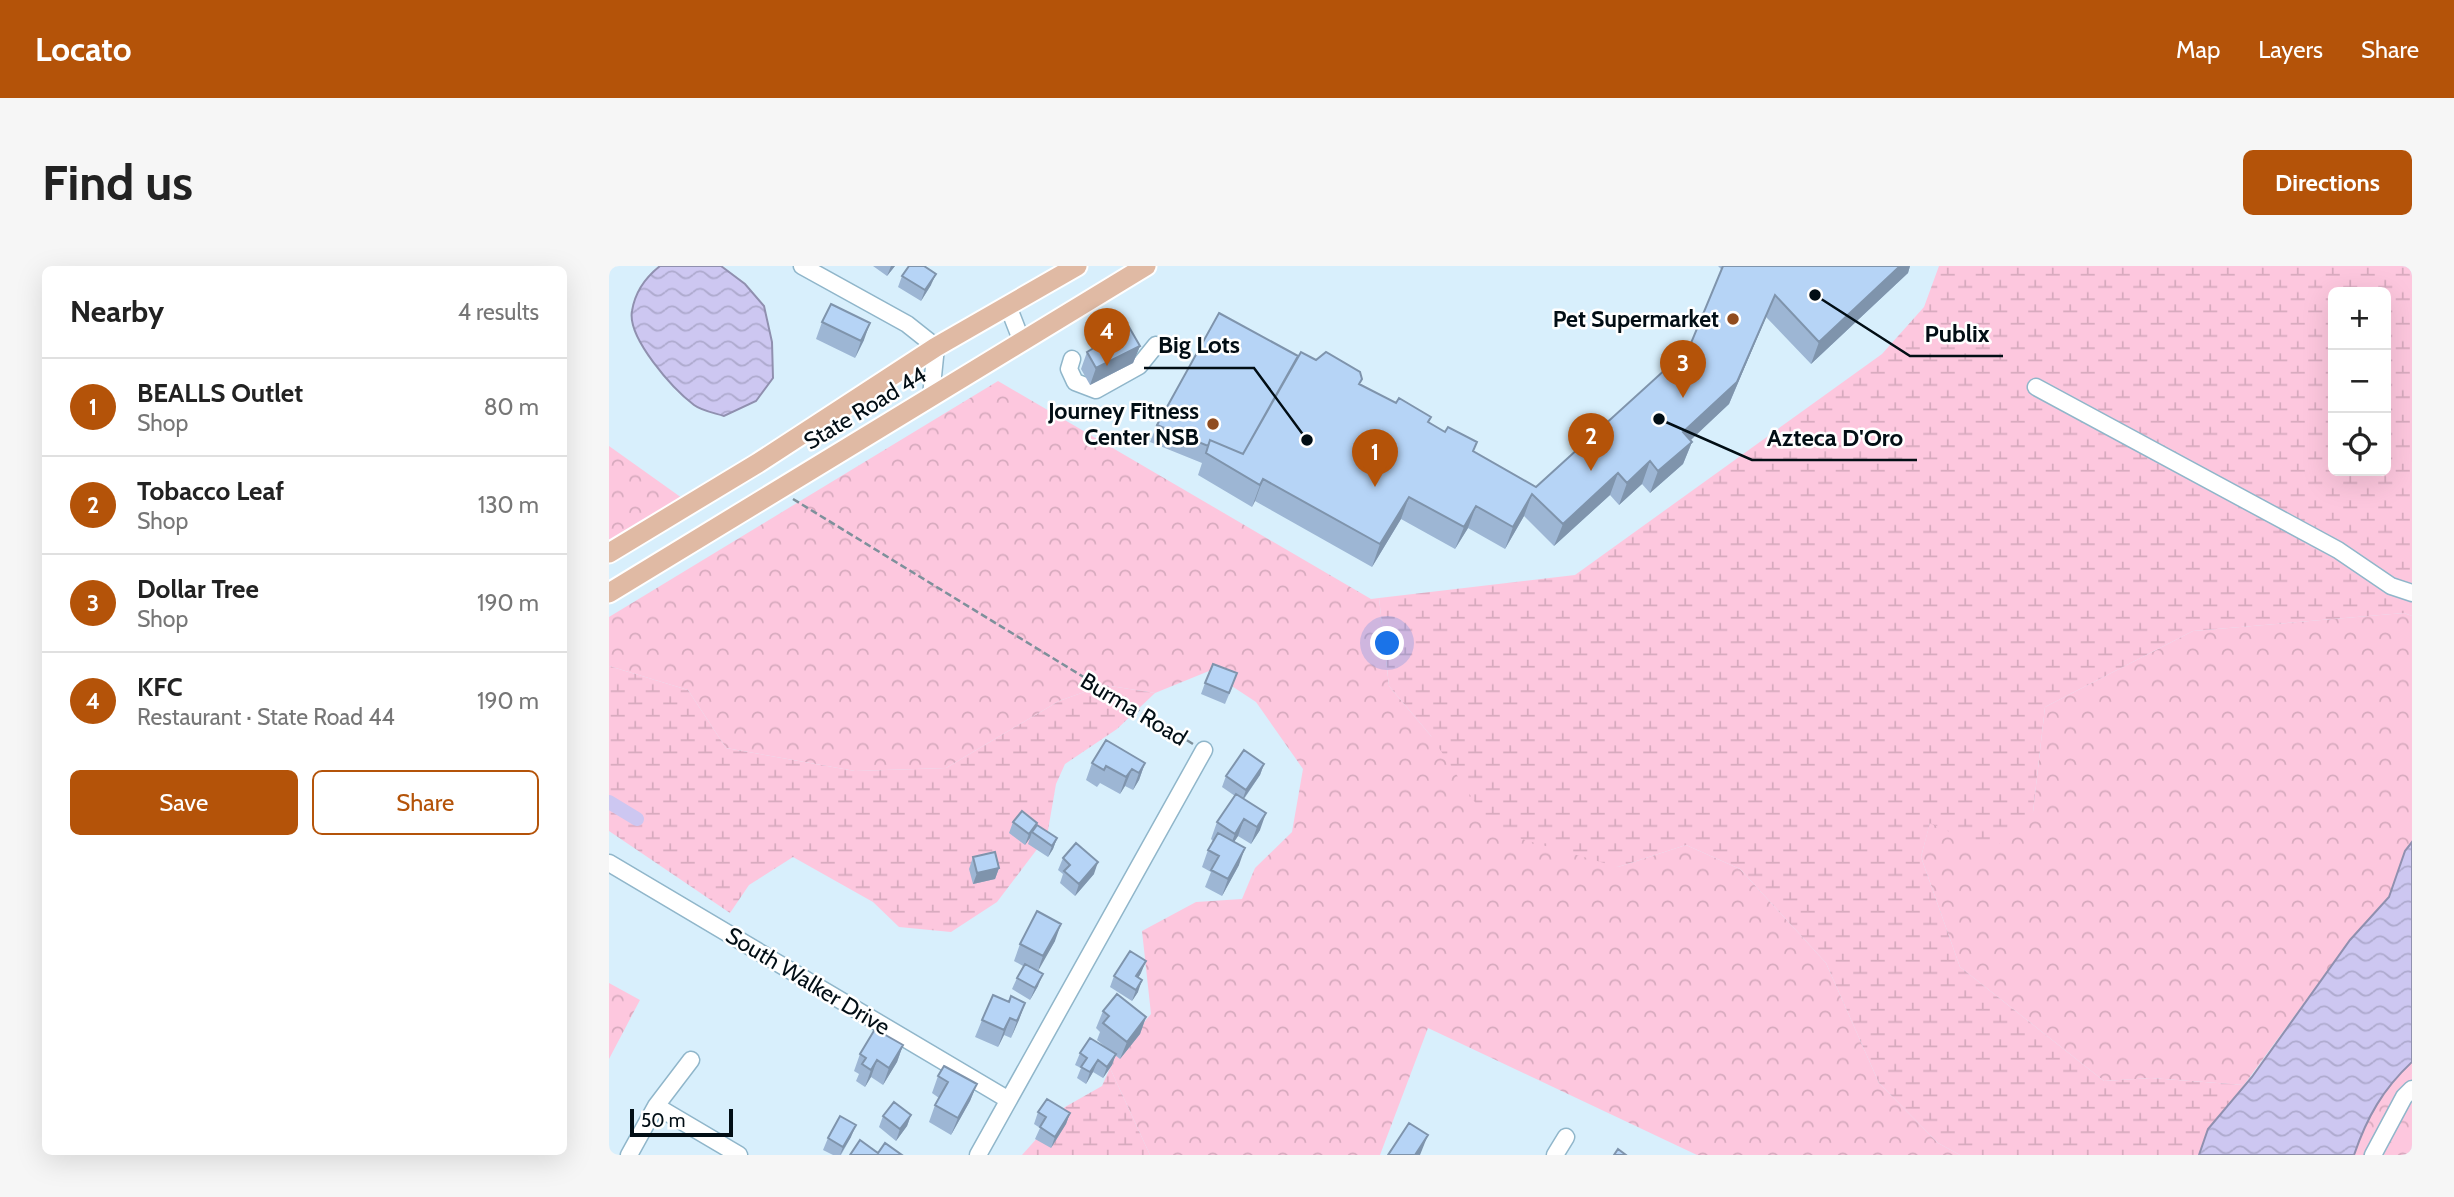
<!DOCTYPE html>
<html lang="en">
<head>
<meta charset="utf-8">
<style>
  :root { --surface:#fff; --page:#f6f6f6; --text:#222; --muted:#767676; --line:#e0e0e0; --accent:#b45309 }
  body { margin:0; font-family:Cabin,sans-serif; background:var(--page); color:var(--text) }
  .controls { position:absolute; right:21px; top:21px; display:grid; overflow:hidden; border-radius:10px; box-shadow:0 7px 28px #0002 }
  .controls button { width:63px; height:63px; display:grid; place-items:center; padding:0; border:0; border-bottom:2px solid var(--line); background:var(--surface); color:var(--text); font:35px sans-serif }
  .scale { position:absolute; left:21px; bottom:18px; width:103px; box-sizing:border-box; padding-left:7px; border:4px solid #020e15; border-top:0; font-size:19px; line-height:24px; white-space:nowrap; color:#020e15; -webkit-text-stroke:5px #fff; paint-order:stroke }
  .you { position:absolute; left:779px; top:378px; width:24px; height:24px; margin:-18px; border:5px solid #fff; border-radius:50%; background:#1a73e8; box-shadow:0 0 0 10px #1a73e833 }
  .badge { display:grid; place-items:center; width:46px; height:46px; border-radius:50%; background:var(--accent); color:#fff; font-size:23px; font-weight:700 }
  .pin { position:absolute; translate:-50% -58px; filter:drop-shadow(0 2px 4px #0008) }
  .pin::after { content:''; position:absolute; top:37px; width:24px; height:21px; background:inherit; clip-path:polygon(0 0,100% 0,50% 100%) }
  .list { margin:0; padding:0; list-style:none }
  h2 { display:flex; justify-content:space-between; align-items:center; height:91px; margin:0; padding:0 28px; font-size:30px }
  h2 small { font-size:23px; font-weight:400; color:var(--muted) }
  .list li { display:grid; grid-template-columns:46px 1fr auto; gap:21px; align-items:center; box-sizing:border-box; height:98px; padding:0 28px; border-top:2px solid var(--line) }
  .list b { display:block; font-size:26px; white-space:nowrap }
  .list p { margin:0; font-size:23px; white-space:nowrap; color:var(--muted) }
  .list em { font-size:23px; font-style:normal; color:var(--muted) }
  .actions { display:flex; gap:14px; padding:21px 28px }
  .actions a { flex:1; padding:16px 0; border:2px solid var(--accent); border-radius:10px; text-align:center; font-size:24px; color:var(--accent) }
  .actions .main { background:var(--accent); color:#fff }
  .icon { flex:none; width:38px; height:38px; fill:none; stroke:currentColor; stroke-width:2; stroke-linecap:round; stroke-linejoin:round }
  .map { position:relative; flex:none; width:1803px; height:889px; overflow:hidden; border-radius:10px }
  header { display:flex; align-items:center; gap:42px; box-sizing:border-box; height:98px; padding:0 35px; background:var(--accent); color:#fff }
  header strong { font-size:33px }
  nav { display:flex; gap:38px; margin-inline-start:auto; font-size:24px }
  .intro { display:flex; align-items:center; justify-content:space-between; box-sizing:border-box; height:168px; padding:0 42px }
  h1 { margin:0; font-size:49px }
  .button { padding:18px 32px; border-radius:10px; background:var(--accent); color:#fff; font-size:24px; font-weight:700 }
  main { display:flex; gap:42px; padding:0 42px }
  aside { flex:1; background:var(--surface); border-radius:10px; box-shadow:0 7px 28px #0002 }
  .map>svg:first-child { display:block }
  .forest { fill:url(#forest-crowns) }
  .wetland { fill:url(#wetland-marsh); fill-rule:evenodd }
  .water { fill:url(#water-waves); stroke:#9090af; stroke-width:2 }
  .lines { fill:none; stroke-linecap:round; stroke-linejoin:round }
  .canal { stroke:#cdc7f1; stroke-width:14 }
  .minor-casing { stroke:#90b6ca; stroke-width:19 }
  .major-casing { stroke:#fff; stroke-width:23 }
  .path { stroke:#7e909b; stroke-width:2.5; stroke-dasharray:7 3.5; stroke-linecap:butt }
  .minor { stroke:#fff; stroke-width:16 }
  .major { stroke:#e0baa4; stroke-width:19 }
  .wall { fill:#9db6d4 }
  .shaded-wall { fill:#7f94ac }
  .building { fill:#b6d4f6; stroke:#7f94ac; stroke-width:2 }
  .poi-dot { fill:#904c1f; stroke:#fff; stroke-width:2.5 }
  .labels { text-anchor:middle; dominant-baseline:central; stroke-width:5; stroke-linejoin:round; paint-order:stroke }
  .poi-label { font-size:23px; font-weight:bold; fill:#020e15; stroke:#fff; text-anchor:end }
  .street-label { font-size:23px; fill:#020e15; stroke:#fff }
  .leader { fill:none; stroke:#020e15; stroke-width:2.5 }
  .callout-dot { fill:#020e15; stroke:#fff; stroke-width:2.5 }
  .callout-label { font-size:24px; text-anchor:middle; font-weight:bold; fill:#020e15; stroke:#fff; stroke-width:5; stroke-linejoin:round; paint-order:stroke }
</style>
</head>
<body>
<header>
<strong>Locato</strong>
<nav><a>Map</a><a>Layers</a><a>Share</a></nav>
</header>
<div class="intro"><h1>Find us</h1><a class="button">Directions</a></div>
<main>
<aside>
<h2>Nearby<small>4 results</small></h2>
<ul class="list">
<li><span class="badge">1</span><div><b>BEALLS Outlet</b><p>Shop</p></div><em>80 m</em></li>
<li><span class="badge">2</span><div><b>Tobacco Leaf</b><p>Shop</p></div><em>130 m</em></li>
<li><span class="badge">3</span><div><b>Dollar Tree</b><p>Shop</p></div><em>190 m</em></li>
<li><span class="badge">4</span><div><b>KFC</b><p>Restaurant · State Road 44</p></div><em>190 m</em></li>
</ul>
<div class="actions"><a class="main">Save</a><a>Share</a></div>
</aside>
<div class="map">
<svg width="1803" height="889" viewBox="0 0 1803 889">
  <defs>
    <pattern id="forest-crowns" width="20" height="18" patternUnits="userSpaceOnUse" patternTransform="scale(1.75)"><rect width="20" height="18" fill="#fdc7de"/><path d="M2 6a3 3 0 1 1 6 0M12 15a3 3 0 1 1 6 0" fill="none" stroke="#d7aabe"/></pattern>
    <pattern id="wetland-marsh" width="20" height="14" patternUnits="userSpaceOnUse" patternTransform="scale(1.75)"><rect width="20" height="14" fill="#fdc7de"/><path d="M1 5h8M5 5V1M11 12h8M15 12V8" fill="none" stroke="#d7aabe"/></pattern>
    <pattern id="water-waves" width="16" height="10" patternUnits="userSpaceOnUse" patternTransform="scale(1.75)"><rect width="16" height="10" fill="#cdc7f1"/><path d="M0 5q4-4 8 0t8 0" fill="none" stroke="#aeaace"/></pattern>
  </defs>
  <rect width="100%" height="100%" fill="#d8effc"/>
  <path class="forest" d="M389,115L762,333L770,332L780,420L822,470L1009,601L1077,579L1131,603L1217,697L1270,817L1329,877L1351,889H1088L819,762L771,889H541L501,802L506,791L542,748L533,665L587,636L633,633L646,602L683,566L694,503L647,436L600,405L546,427L495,419L450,435L337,502L246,505L117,482L79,424L0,400V351Z
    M0,180L73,232L0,276Z
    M1795,347L1803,350V576L1796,585L1780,631L1741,674L1635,819L1542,812L1495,815L1351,701L1312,591L1321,556L1347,566L1424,546L1436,441L1584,365Z
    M0,717L31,734L0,793Z
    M1803,796V889H1745C1758,851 1774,823 1803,796Z"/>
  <path class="wetland" d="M1330,0H1803V350L1795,347L1584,365L1436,441L1424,546L1382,585L1321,557L1312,591L1351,701L1495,815L1542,812L1635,819L1599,863L1590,889H1351L1329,877L1270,817L1217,697L1131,603L1077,579L1009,601L885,565L822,470L780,420L770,332L966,309L1273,88L1315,41ZM1724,26H1777V205H1724Z
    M0,400L79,424L117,482L246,505L337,502L450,435L495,419L546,427L508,463L456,498L447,518L438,570L388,636L342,666L290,661L264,636L184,591L140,619L121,647L0,565Z
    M501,802L541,889H413L456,841L493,820Z"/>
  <path class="water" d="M51,0H112L136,18L155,40L163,76L164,112L147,135L115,150C106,147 93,145 85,139C64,123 18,72 23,45C26,26 37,11 51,0Z
    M1803,576V796C1774,823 1758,851 1745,889H1590L1599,863L1643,811L1741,674L1780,631L1796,585Z"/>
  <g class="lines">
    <path class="canal" d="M0,536L28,553"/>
    <g class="minor-casing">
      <path id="minor" d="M193,0L298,58L327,81L322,130
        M399,40L413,76
        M463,93L460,103L466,116L487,124L530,100L547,79
        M1427,121L1729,284L1782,320L1803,327
        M0,597L398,833
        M47,840L130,889
        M20,889L47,840L82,794
        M369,889L595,484
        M946,889L957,871
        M1764,889L1795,831L1803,823"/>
    </g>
    <g class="major-casing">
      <path id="major" d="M0,287L149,197L327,81L468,0
        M0,327L537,0"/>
    </g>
    <path class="path" d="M184,233L584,478"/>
    <use href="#minor" class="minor"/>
    <use href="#major" class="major"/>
  </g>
  <path class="wall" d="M264,0H286L278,10Z
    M1109,0H1301L1299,7L1202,98L1157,51L1120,138L1081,174L1083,176L1074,198L1041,227L1033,218L1010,239L1001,229L945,280L915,250L896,283L859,262L846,283L792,253L763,301L646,235L643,241L589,209L593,197L541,176L548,159L689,90L751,118L787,137L822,151L820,156L865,186L927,221L1080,82L1113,4Z
    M293,10L322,19L312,35L289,21Z
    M213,56L255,74L246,92L207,73Z
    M531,80L524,97L481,119L472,103L478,86Z
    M596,417L624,419L616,438L592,428Z
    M483,497H536L530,514L524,524L516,520L511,528L491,517L488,521L477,514Z
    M655,498L651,509L635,533L651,564L642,578L629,570L625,576L630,599L613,630L596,621L602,606L593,601L599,584L604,575L602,573L608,556L626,530L613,521L617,510Z
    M404,556L427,561L448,572L444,583L439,591L419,578L421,572L416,579L400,567Z
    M364,591L390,602L386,613L364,618L360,603Z
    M454,592L485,608L466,630L451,617L454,608L449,604Z
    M446,675L428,705L429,720L421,734L403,723L408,712L414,700L405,695L411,678Z
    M532,707L529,712V726L523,735L501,721L505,710Z
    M400,736L416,737L402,772L395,769L389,781L366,771L373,754Z
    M494,745L537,751L531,768L511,793L506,789L503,799L494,812L484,806L477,818L468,812L472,802L466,799L471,787L500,784L488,774L491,766L487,762Z
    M294,779L288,796L274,819L262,811L256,821L247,815L250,808L245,805L251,788Z
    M329,810L368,818L361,835L342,869L320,856L326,839L330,832L323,827Z
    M429,846L461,847L457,858L442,882L426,873L431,862L425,858Z
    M302,849L298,860L287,875L270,861L274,850Z
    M242,871L232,889H224L214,884L219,872Z"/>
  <path class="shaded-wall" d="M282,0H286L278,10Z
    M1291,0H1301L1299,7L1202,98L1210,76Z
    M327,8L322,19L312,35L316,24Z
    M1166,29L1157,51L1120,138L1066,189L1074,166Z
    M261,57L255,74L246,92L252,75Z
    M531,80L524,97L481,119L487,102Z
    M1083,176L1074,198L1041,227L1049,205Z
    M1041,195L1033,218L1010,239L1018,217Z
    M1009,207L1001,229L945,280L954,258Z
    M654,213L646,235L643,241L651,219Z
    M923,228L915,250L896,283L904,261Z
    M800,231L792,253L763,301L771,278Z
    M867,240L859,262L846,283L855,261Z
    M536,497L530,514L524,524L530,507Z
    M655,498L651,509L633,535L637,524Z
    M523,503L516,520L511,528L517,511Z
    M657,547L651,564L642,578L648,561Z
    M635,553L629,570L619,585L626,568Z
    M428,557L424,567L423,566L421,572L416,579L420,568Z
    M448,572L444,583L439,591L443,580Z
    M636,582L630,599L613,630L619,613Z
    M489,596L485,608L466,630L470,618Z
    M390,602L386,613L364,618L368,607Z
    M452,658L446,675L428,707L434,690Z
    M537,695L532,707L523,722L527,710Z
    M434,708L429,720L421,734L426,722Z
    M533,714L529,726L523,735L527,724Z
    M416,737L410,754L402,772L408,755Z
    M537,751L531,768L511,793L518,776Z
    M401,752L395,769L389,781L395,764Z
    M294,779L288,796L274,819L280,802Z
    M507,788L503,799L494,812L498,801Z
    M268,794L262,811L256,821L262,804Z
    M489,794L484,806L477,818L481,806Z
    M368,818L361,835L342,869L349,852Z
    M461,847L457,858L442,882L446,871Z
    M302,849L298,860L287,875L291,863Z
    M247,859L242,871L231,889L234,881Z
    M819,869L811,889H806Z"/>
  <path class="building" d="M300,0H315L327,8L316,24L293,10Z
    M1114,0H1291L1210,76L1166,29L1128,116L1074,166L1083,176L1049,205L1041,195L1018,217L1009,207L954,258L923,228L904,261L867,240L855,261L800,231L771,278L654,213L651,219L597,187L601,174L634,188L692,86L707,94L717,86L751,106L753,113L750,118L787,137L790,132L822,151L819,156L836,166L839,161L868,176L864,185L927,221L1080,82Z
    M222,38L261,57L252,75L213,56Z
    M610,47L689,90L634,188L601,174L599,180L548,159Z
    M520,61L531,80L487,102L478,86Z
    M604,398L628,407L620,427L596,417Z
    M497,474L536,497L530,507L523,503L517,511L497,500L495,504L483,497Z
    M635,484L655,498L637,524L617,510Z
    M627,528L657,547L648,561L635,553L626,568L608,556Z
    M413,545L428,557L420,568L404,556Z
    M428,559L448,572L443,580L423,566Z
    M609,567L636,582L619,613L602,604L610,590L599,584Z
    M467,577L489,596L470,618L455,605L461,599L454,592Z
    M386,586L390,602L368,607L364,591Z
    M428,645L452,658L434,690L411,678Z
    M521,685L537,695L527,710L533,714L527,724L505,710Z
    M416,698L434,708L426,722L408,712Z
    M508,728L537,751L518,776L494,757L500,750L494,745Z
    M384,729L400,736L402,730L416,737L408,755L401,752L395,764L373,754Z
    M266,763L294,779L280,802L268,794L262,804L253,798L257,792L251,788Z
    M481,772L507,788L498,801L489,794L481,806L472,801L478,792L471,787Z
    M335,800L368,818L349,852L326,839L339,816L329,810Z
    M438,833L461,847L446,871L431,861L437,851L429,846Z
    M285,836L302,849L291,863L274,850Z
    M231,850L247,859L234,881L219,872Z
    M800,857L819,869L806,889H779Z
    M251,874L269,887L276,877L293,889H241Z
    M1009,883L1017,889H1005Z"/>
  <g class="poi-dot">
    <circle cx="1124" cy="53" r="7"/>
    <circle cx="604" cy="158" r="7"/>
  </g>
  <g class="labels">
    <g class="poi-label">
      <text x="1110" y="53">Pet Supermarket</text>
      <text x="590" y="145">Journey Fitness<tspan x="590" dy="26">Center NSB</tspan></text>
    </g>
    <g class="street-label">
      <text transform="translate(256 142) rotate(-31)">State Road 44</text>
      <text transform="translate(525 443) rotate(31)">Burma Road</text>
      <text transform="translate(199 715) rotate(31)">South Walker Drive</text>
    </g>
  </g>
  <path class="leader" d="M1206 29L1301 90H1394M698 174L645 102H535M1050 153L1143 194H1308"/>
  <g class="callout-dot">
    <circle cx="1206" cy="29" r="7"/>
    <circle cx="698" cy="174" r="7"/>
    <circle cx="1050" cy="153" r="7"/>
  </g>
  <g class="callout-label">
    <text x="1348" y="76">Publix</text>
    <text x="590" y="87">Big Lots</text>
    <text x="1226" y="180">Azteca D'Oro</text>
  </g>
</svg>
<div class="controls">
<button>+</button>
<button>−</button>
<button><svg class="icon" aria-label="locate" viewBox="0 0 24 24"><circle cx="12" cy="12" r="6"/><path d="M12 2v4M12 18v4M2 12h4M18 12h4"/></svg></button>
</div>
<div class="scale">50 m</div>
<div class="you"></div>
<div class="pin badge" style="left:766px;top:221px">1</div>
<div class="pin badge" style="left:982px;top:205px">2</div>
<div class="pin badge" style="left:1074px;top:132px">3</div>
<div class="pin badge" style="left:498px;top:100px">4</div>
</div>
</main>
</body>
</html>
